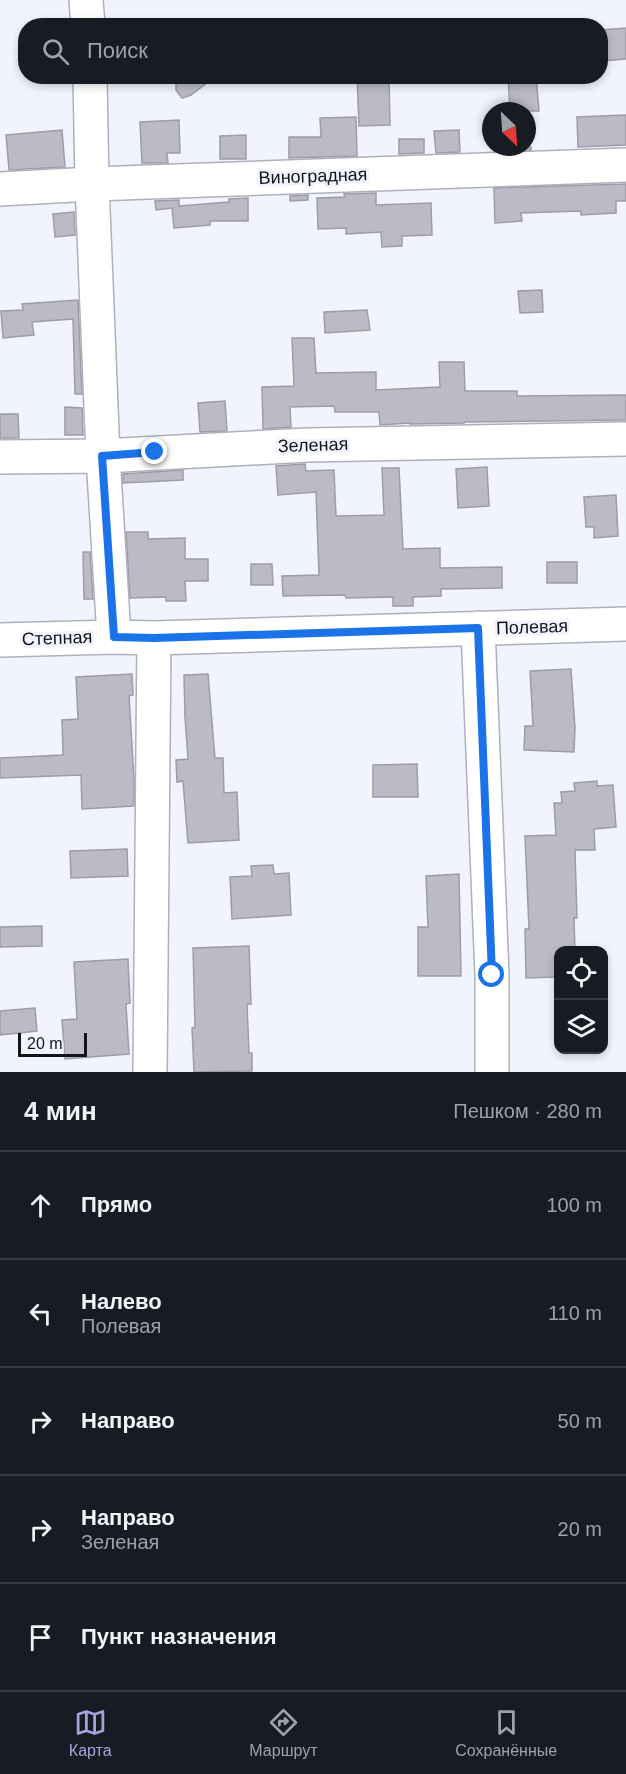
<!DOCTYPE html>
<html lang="ru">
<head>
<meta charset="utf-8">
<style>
  :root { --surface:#171b24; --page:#20242c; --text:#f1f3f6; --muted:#9ea1a6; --line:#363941; --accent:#a3a4db }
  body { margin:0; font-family:Helvetica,sans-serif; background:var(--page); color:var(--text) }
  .controls { position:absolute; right:18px; bottom:18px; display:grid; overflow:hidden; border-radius:12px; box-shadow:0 3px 9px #0003 }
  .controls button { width:54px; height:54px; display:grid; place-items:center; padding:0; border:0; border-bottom:2px solid var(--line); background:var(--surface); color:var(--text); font:30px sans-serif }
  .compass { position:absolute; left:482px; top:102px; width:54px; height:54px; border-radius:50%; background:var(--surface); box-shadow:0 3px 9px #0003; rotate:155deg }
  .scale { position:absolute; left:18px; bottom:15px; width:69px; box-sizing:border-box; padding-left:6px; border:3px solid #141519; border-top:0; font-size:16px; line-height:21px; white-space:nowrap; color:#141519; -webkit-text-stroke:4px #f1f4fd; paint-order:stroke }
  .stop { position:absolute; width:18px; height:18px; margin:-14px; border:4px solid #1a73e8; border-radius:50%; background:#fff }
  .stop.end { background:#1a73e8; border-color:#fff; box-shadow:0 2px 6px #0008 }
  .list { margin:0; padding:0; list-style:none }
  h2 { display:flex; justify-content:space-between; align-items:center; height:78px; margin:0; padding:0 24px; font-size:26px }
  h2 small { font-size:20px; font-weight:400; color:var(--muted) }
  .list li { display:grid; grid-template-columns:39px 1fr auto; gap:18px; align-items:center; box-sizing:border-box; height:108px; padding:0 24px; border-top:2px solid var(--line) }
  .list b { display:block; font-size:22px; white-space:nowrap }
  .list p { margin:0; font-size:20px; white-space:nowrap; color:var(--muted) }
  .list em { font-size:20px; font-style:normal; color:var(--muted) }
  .icon { flex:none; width:33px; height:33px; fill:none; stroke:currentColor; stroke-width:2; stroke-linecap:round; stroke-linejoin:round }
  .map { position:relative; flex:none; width:626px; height:1072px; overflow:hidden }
  .search { position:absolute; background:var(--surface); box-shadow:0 3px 9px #0003; left:18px; right:18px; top:18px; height:66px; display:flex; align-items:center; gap:15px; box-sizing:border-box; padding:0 21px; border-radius:24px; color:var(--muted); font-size:22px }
  .sheet { height:618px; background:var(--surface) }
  nav { display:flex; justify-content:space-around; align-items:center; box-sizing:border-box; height:84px; border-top:2px solid var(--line); background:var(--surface); font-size:16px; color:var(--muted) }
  nav a { display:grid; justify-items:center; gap:3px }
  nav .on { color:var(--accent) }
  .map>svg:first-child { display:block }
  .building { fill:#bbbac5; stroke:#9d9ca7; stroke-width:1.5 }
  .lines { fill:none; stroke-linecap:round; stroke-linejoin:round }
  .minor-casing { stroke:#adb1bc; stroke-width:36 }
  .minor { stroke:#fff; stroke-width:33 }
  .route { stroke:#1a73e8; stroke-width:8 }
  .labels { text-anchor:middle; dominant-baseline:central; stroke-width:6; stroke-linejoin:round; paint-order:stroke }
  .street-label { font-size:18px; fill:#141519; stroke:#f1f4fd }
</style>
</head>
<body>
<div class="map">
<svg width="626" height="1072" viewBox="0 0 626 1072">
  <rect width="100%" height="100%" fill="#f1f4fd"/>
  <path class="building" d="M626,28V59L603,61L601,30Z
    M176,76H216L191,95L182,98L176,90Z
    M357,76H389L390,125L359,126Z
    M508,76H536L539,111H510Z
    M626,115V145L578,147L577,117Z
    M356,117L357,156L289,158V137H321L320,118Z
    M179,120L180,153H167L168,163H142L140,122Z
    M62,130L65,167L9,170L6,135Z
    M459,130L460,152L436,153L434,131Z
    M246,135V159H220V136Z
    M399,139H424V153L399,154Z
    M493,147H531V150L494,151Z
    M626,184V201H616V213L581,215V211L521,213L522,221L495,223L494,188Z
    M376,193V205L431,203L432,235L402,236V246L382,247L381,232L346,234V228L318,229L317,198L345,197L344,194Z
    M308,195V200L290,201V196Z
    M248,198V221H210V225L174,228L172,208L156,210L155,201L179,200V206L229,202V199Z
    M74,212L75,235L55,237L53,214Z
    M542,290L543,312L520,313L518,291Z
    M78,300L82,394H75L73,319L32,322L34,335L3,338L1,311L23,310L22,304Z
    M367,310L370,330L325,333L324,312Z
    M292,338H314L316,373L376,372V390L440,387L439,362H464L465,391H517V396L626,395V420L464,422V423L410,424L409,423L380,425L379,412H335L334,406L290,407L291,427L263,429L262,387L294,386Z
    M225,401L227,431L200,432L198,403Z
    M65,407L82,408L83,435H65Z
    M0,414H18L19,438H0Z
    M305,464L306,471L334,470L336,516L384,515L382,468H399L403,549L440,548V568L502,567V588L441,589V596L413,597V606H393V597L346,598L345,595L283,596L282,576L319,575L316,492L278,495L276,466Z
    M487,467L489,506L458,508L456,469Z
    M183,470V480L123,483V474Z
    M616,495L618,536L594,538V527H586L584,497Z
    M126,532H148V539L185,538V559H208V581H185L186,601H166V597L130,598Z
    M83,552H90L93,599H84Z
    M547,562H577V583H547Z
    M251,564H272L273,585H251Z
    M571,669L575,728L574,752L524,750L525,726H533L530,671Z
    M132,674L133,695L129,696L134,779V806L82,809L81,775L0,778V758L63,755L62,720L78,719L76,677Z
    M208,674L215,758H223L224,793L237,792L239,840L188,843L183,781L177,782L176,760L188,759L185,717L184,675Z
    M417,764L418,797H373V765Z
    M597,781V786L613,785L616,827L594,829L595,850H575L577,918H574L575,951H558V977L526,978L525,929H529L525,836L556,835L554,803H562L561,792L575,791L574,783Z
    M127,849L128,876L71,878L70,851Z
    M273,865L274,874L289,873L291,915L232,919L230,877L252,876L251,866Z
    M459,874L461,976H418V927H428L426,876Z
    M42,926V946L0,947V927Z
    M249,946L251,1004H247L249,1053H252V1071L194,1072L192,1028L195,1027L193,948Z
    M128,959L130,1003L126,1004L129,1054L65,1059L62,1020L77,1019L74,962Z
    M35,1008L37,1031L0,1035V1011Z"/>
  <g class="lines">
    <g class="minor-casing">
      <path id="minor" d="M86,0L88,26
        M90,76L92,184L103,456L114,637
        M0,189L92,184L626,165
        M0,457L103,456L308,445L626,439
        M478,628L492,975V1072
        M0,640L114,637L154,638L626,624
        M150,1072L154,638"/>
    </g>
    <use href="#minor" class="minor"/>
  </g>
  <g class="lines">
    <path class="route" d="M155,452L102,456L114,637L154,638L478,628L492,975"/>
  </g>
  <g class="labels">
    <g class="street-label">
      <text transform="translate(313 176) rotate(-2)">Виноградная</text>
      <text transform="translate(313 445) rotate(-2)">Зеленая</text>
      <text transform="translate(532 627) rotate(-2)">Полевая</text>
      <text transform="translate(57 638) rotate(-2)">Степная</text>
    </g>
  </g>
</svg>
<div class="controls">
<button><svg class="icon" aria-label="locate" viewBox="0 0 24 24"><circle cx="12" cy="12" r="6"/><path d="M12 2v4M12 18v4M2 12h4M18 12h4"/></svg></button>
<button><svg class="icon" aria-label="layers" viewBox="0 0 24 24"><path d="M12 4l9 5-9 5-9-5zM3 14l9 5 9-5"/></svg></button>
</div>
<svg class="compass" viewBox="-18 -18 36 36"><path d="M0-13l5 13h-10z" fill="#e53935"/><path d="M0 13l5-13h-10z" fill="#9ea1a6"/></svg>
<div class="scale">20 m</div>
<div class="stop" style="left:492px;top:975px"></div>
<div class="stop end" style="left:155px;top:452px"></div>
<div class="search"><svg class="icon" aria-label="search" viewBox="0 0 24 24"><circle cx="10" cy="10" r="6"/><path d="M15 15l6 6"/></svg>Поиск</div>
</div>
<section class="sheet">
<h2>4 мин<small>Пешком · 280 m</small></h2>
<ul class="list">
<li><svg class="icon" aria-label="ahead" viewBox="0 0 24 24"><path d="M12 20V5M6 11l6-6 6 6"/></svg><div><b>Прямо</b></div><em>100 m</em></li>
<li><svg class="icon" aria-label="left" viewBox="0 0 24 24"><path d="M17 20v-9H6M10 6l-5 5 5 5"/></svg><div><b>Налево</b><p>Полевая</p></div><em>110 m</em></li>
<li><svg class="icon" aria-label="right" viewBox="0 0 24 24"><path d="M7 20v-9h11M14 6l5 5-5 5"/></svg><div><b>Направо</b></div><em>50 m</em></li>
<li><svg class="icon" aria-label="right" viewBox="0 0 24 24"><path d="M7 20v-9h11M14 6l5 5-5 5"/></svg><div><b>Направо</b><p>Зеленая</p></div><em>20 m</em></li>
<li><svg class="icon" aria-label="arrive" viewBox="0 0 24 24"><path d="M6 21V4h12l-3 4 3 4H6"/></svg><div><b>Пункт назначения</b></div></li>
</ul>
</section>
<nav>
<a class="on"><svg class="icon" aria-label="map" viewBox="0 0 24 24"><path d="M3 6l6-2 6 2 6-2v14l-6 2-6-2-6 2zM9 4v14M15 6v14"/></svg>Карта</a>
<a><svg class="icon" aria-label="directions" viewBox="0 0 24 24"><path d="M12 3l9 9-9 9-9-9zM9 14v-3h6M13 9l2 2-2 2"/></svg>Маршрут</a>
<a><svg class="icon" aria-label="saved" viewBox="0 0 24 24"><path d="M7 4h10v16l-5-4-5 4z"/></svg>Сохранённые</a>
</nav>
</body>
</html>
